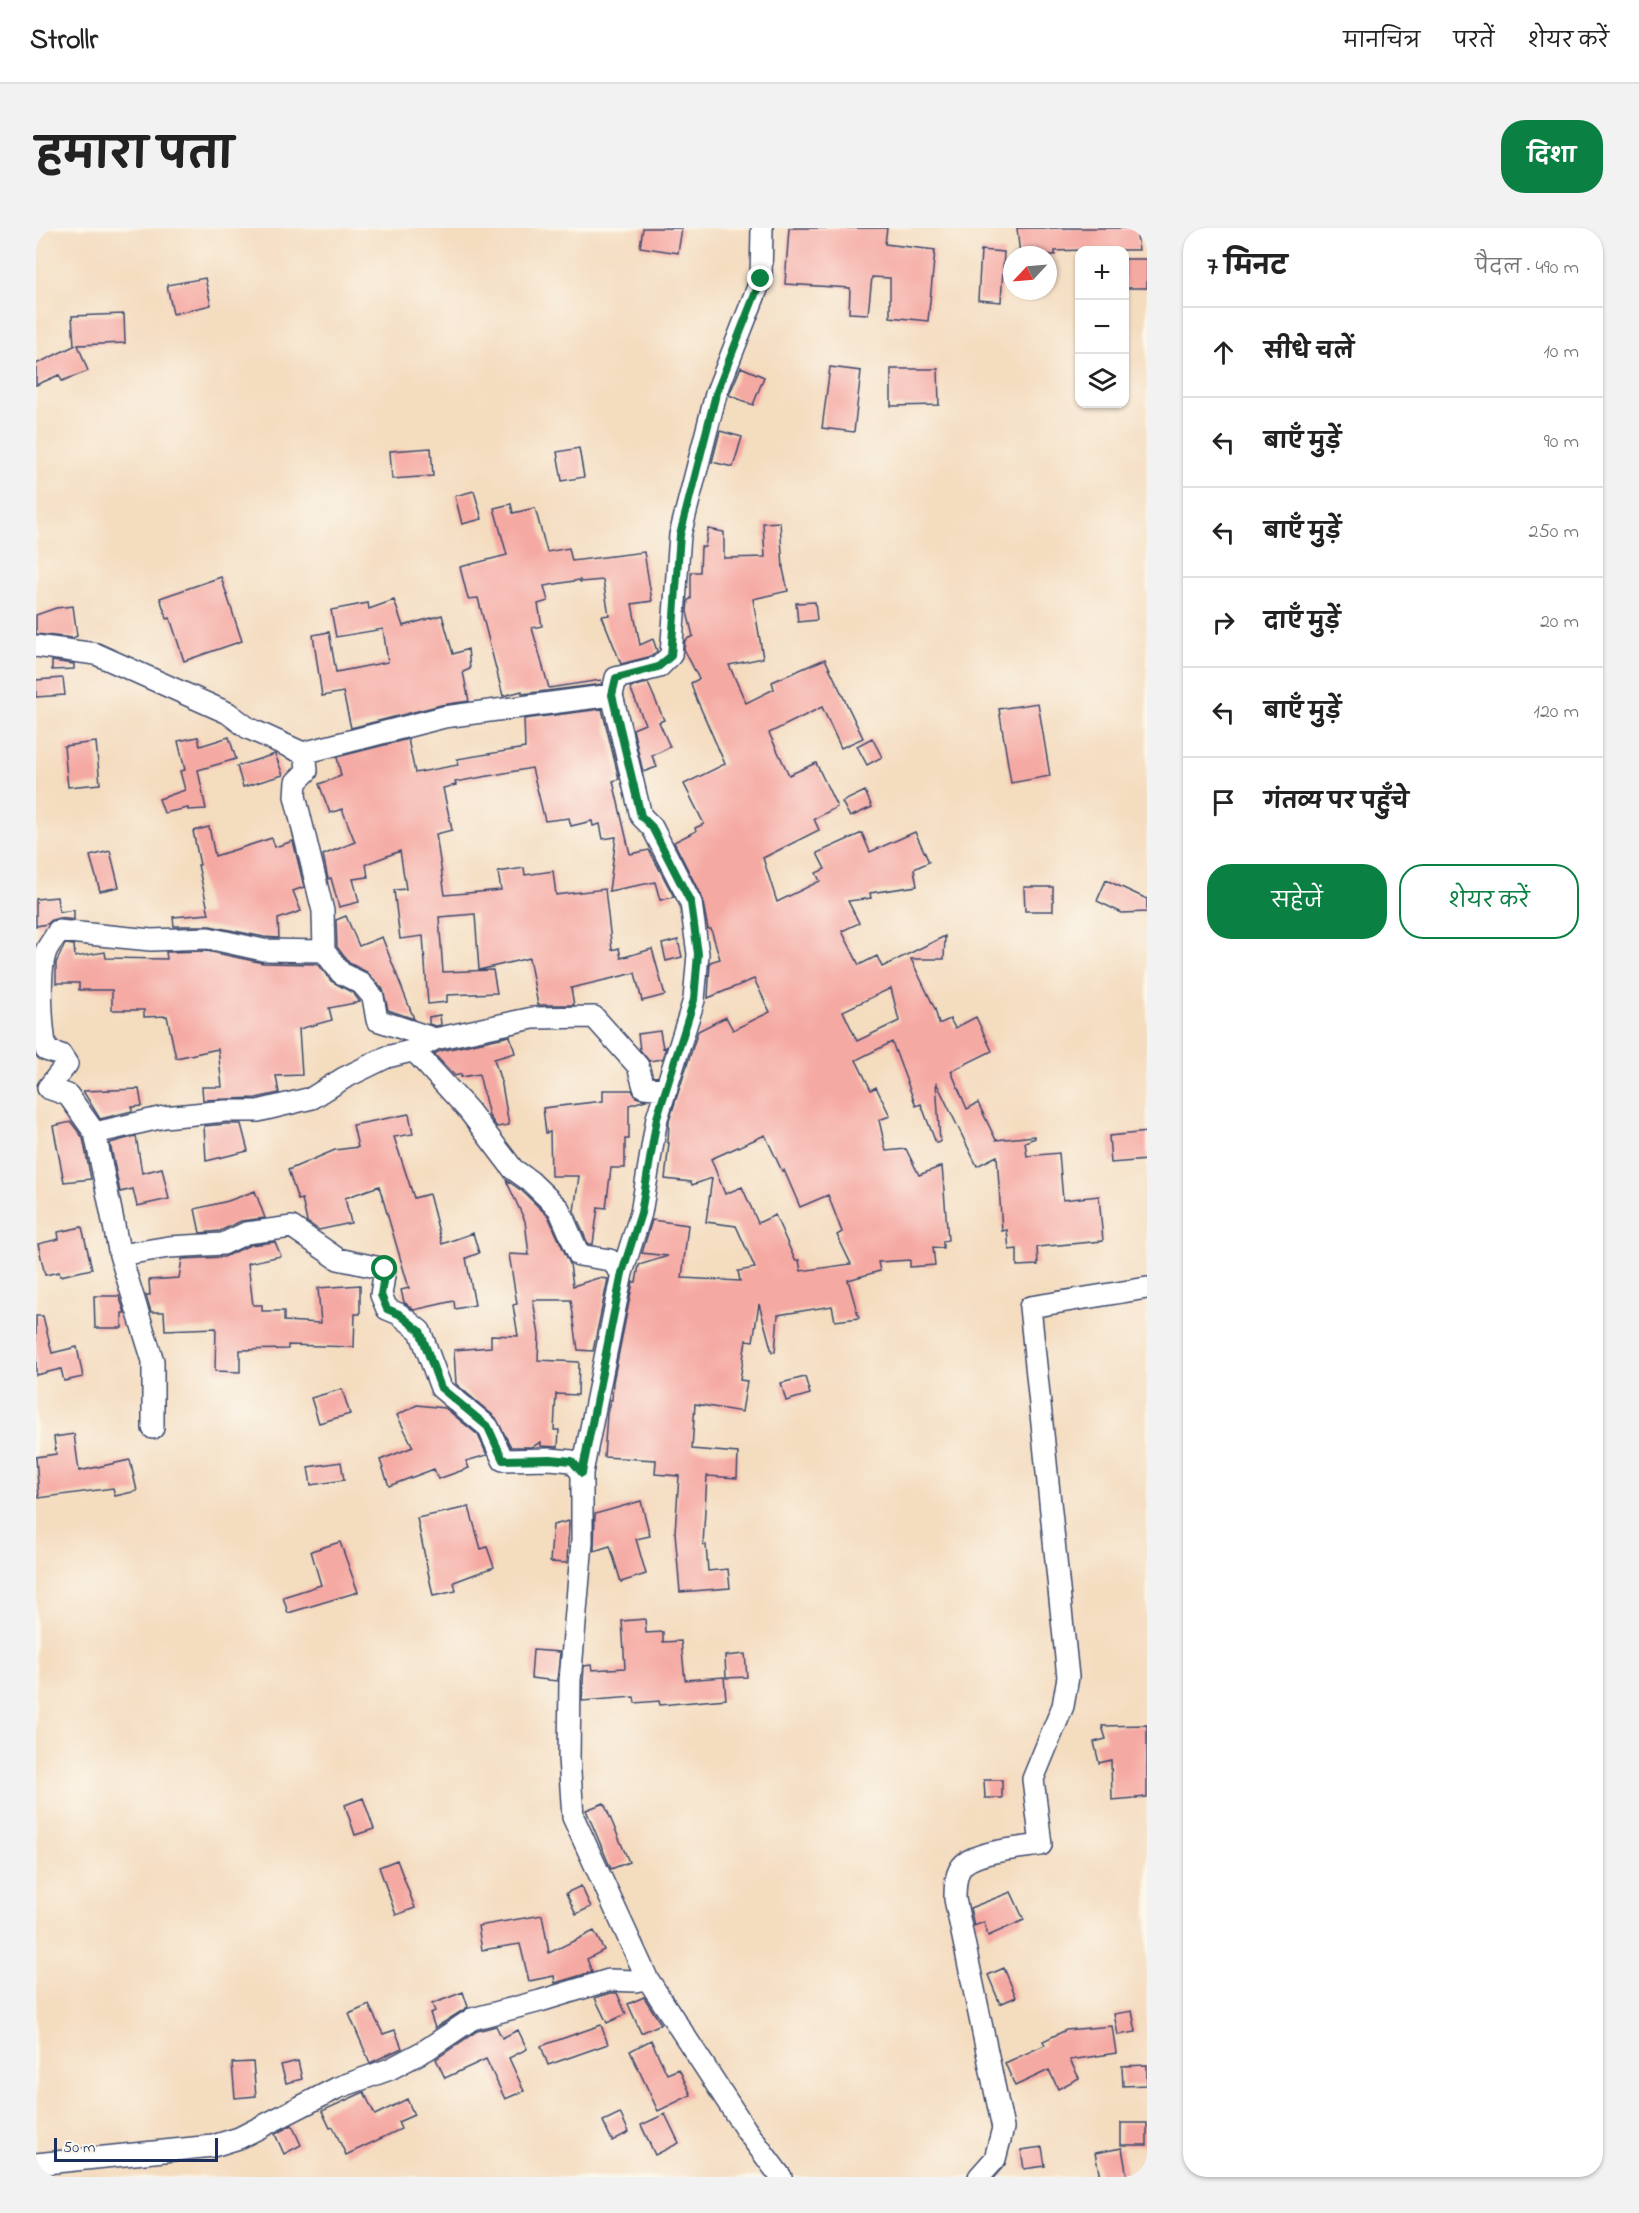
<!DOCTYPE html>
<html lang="hi">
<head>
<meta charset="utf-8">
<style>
  :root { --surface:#fff; --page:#f2f2f2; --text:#222; --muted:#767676; --line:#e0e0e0; --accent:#0b8043 }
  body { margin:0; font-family:"Indie Flower","Playpen Sans Deva",sans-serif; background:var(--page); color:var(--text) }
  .controls { position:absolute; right:18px; top:18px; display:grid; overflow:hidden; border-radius:12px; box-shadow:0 2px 4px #0004 }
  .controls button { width:54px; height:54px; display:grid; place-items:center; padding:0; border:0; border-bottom:2px solid var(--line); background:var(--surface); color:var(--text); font:30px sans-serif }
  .compass { position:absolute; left:967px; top:18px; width:54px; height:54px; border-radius:50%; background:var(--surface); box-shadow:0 2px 4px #0004; rotate:244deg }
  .scale { position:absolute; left:18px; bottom:15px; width:164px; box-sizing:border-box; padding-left:6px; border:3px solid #1b2f5e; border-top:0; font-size:16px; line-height:21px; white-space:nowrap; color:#1b2f5e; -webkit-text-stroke:4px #fbf7ec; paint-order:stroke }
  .stop { position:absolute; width:18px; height:18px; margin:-14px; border:4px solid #0b8043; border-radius:50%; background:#fff }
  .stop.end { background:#0b8043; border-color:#fff; box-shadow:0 2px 6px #0008 }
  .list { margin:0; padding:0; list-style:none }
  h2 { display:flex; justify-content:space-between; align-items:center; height:78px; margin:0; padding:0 24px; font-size:26px }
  h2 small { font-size:20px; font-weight:400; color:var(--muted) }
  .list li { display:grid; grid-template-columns:39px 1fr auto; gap:18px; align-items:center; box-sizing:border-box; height:90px; padding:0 24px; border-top:2px solid var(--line) }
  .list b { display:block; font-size:22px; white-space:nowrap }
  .list em { font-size:20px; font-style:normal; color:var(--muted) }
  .actions { display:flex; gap:12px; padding:18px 24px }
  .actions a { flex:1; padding:14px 0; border:2px solid var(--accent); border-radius:24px; text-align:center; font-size:21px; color:var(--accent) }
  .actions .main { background:var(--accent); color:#fff }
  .icon { flex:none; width:33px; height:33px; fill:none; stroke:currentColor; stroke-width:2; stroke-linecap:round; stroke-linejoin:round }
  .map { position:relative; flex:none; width:1111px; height:1949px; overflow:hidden; border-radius:24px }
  header { display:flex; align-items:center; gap:36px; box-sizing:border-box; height:84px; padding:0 30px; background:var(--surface); border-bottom:2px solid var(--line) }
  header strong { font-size:28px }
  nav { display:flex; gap:33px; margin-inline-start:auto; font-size:21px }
  .intro { display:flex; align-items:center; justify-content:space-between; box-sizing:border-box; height:144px; padding:0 36px }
  h1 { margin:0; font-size:42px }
  .button { padding:15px 27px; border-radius:24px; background:var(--accent); color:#fff; font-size:21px; font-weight:700 }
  main { display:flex; gap:36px; padding:0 36px }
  aside { flex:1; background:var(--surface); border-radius:24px; box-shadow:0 2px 4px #0004 }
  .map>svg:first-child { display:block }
  .building { fill:#f5a9a3; fill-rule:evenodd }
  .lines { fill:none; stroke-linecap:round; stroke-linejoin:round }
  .street-casing { stroke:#3c496d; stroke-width:24 }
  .street { stroke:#fff; stroke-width:21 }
  .route { stroke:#0b8043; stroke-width:8 }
</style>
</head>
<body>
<header>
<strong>Strollr</strong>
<nav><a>मानचित्र</a><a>परतें</a><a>शेयर करें</a></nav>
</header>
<div class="intro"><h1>हमारा पता</h1><a class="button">दिशा</a></div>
<main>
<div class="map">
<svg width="1111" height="1949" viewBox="0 0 1111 1949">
  <rect width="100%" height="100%" fill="#fbf7ec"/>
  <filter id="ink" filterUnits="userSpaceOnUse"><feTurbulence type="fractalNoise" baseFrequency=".0167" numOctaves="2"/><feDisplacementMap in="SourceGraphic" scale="12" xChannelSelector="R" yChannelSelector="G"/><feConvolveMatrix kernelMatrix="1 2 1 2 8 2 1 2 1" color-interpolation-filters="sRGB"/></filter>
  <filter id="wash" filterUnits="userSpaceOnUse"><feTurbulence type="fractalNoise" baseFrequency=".008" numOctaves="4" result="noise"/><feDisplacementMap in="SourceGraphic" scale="24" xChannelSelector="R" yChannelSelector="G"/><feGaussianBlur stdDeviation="1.35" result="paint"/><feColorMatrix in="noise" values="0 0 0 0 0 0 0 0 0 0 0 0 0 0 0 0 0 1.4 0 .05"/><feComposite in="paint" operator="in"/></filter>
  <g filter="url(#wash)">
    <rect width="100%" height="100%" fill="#f4dcbf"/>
    <g id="blocks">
      <path class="building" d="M607,0H646L642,25L604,19Z
        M753,0H851L849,16L899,22L892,93L854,89V50L836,49L832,86L813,85L814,60L749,56Z
        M981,0H1100L1103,22H1074V21L1019,23V27H984Z
        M945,22L968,24L965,74L942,72Z
        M1089,31H1111V60H1089Z
        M169,50L175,77L137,86L131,57Z
        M88,86L89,115L42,117L52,143L26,153L23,147L0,157V136L40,117H38L36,88Z
        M705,139L728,149L717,177L693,167Z
        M794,139L825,143L818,204L786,200Z
        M855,141H902L903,177L855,178Z
        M684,203L706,209L697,239L676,234Z
        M395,220L397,248L356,251L354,223Z
        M543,220L548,249L526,253L521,224Z
        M438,263L446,291L426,296L419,268Z
        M475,276L477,285L499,280L511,324L533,320L536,333L608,324L616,373L596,376L604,417L617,411L621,423L616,428L585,436L566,388L573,387L567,352L544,354V352L508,358L512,373L502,376L506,398L496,400L513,460L565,452L566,456L486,466V463L467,468L442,370L432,371L424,339L471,327L458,280Z
        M744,294L747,341L752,363L717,371L727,430L693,437L710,475L738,461L736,454L789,431L827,510L805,520L786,479L733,505L753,547L780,535L801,579L778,591L783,602L727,630L741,674L784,653L780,645L789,641L781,625L826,605L834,624L879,604L893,634L878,641L881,658L834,665L835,670L812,673L823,695L806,703L823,737L841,728L846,739L909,708L908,731H875L899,781L903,796L914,791L919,800L940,789L956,823L915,843L931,881L942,875L960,912L998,908L999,910L989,914L991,928L1023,925L1027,972L1063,968L1067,1013L1001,1019L1002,1037L981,1038V1021L973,1022L971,1002L966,1003L961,928L941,938L900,854L904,914L900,915L885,876L880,878L856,814L820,832L835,862L840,859L854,888L843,892L850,923L870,921L883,947L906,938L912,1012L907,1013V1020L897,1019L899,1037L874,1039V1032L842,1034L844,1043L812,1052L823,1090L799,1093L796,1078L742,1087L739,1124H736L723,1076L717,1113L710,1112L704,1152L711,1153L706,1184L659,1176L656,1221L702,1225L701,1250L671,1248L667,1317H670L672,1343L692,1341L694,1360L644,1364L639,1304L643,1248L619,1246L620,1232L568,1229L571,1186L574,1172H576L577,1154L597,1054H600L603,1037L632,1028L606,1025L616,992L652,997L646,1050L704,1053L702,1043L719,1040L700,998L670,994L676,950L656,957L655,954L629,951L633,915H632L633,893L662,803L690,789L697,802L734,784L718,751L672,770L674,734L684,731L675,701H672L666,670L638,614L660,603L659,600L668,596L648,556L689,536L658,465L655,455L663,451L648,421L649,412L657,408L651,384L652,372L655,371V344H664L665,319H669L672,301L688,304V330L729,329L727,295ZM855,760L863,793L821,813L807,783ZM729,907L746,943L748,942L764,979L792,967L806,1004L801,1007L815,1036L765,1043L763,1032H759L739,987L722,995L706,959L689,966L675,931Z
        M185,349L206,413L148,433L134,390L131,391L124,370Z
        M358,372L367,398L406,387L417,426L432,421L434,441L427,444L433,473L405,477L315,500L307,464L286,468L277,407L293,404L300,444L352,434L347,401L300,409L295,382L332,375L333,381Z
        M779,374L781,392L762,394L760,375Z
        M37,378L41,408L37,410L0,406V387L20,380Z
        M16,433L38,436V441L16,442Z
        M27,450L29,467L0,469V452Z
        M612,455L628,492L623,494L634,519L616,528L621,539L607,544L597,501L609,496L594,459Z
        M1002,475L1014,548L975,555L963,481Z
        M566,481L583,551L577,553L594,626L613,622L638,669L624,672L619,654L573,663L580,609L567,611L564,596L557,598L556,593L535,598L533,590L509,593L496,540L419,554L420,557L407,560L416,602L400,606L409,667L465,662L462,644L488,640L489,647L517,643L520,667L569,661L576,722L583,720L585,730L616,721L629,767L606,773L599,745L535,760L538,777H502L493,730L443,742L439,686L403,689L407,744L457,742L461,765L411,767V774L392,776L387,708L364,711L358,662L370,661L364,623L330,636L332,649L317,651L323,674L303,679L295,650L292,651L287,627L319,614L306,581L294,585L283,556L305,548L301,529L372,511L379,545L422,537L421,531L489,520L488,491Z
        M162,509L164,518L193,509L200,531L162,542L170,581L152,582V580L128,585L123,571L149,562L144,543L149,542L142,513Z
        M836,510L846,529L831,537L821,518Z
        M60,514L64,556L32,559L28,518Z
        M239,526L247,547L207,559L201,538Z
        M829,563L836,579L814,589L806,574Z
        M173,599L179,628L236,610L239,619L257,613L268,659L257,663L265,683L242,691L243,710L228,709L174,698H138L137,689L173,686L162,637H164L157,603Z
        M74,623L83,659L64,663L54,628Z
        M1070,652L1111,671V684L1086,685L1061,673Z
        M988,659H1017V683H989Z
        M21,669L23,684L38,682V692L23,690L16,692L11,696L0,698V671Z
        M310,688L323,718L346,709L378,791L352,782L347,761L331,744L313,735L301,719L300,692Z
        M642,712L646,729L630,733L626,716Z
        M29,716L38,717L39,729L69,724L70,730L131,731L130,724L171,723L227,735L282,736L295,753L317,765L324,774L293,780L296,792L263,801L266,847L240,848L243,865L220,870L167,872L166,859H186L182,821L140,830L131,788L108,789V782H76V762H43V755H20V735Z
        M404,787L405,797L400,798L393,796V789Z
        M624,803L627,820L630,819L626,831L613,833L604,822L602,806Z
        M474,808L479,825L458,831L466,857L473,897L461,899L453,888L443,846L425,849V846L419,848L398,826L404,823Z
        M103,861L106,878L96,879V883L64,891L47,863Z
        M567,862H596L600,869L610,872L593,877V911H589V940H575L570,980L562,979L557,1016H552L538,983L543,948H515L514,904L510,905L507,880L567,873Z
        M373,886L377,906L358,909L378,970L393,966L406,1016L437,1005L443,1025L430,1030L439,1077L419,1081L418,1073L378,1082L368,1074L365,1062L373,1060L343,958L309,970L315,995L283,1002L271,994L266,971L262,972L252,942L299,922L322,919L317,897Z
        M35,894L47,910L55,951L28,954L17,898Z
        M190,896H205L212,923L170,933L168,898Z
        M1111,904V932L1075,935L1073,908Z
        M100,908L106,945L126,940L133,971L101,978L97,961L84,964L74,915Z
        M470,952L486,963L512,988L534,1036L537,1058L562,1050L572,1051L557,1123L542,1122L535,1072H497L503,1107L502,1132L543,1134L542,1167L520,1166L518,1202H523L522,1219L505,1218V1214L496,1219H475L460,1190L420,1156L418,1122L455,1119V1107L482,1108L477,1077L481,1076L473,1026L493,1027L489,993Z
        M219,963L229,990L205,993L184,1003L164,1005L159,981L192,973Z
        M46,999L56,1041L24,1048L23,1044L9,1047L2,1016L23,1011L22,1004Z
        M239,1014L245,1028L212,1035L217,1077H226V1083H248V1093L285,1095L282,1060L324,1057V1086H319L318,1119L252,1117V1121L204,1122V1144L179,1143L180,1100L129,1102L128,1084H115L110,1067H114L113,1052L143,1050L146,1031L188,1029L214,1017Z
        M58,1068H83L89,1085H86V1100H59Z
        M0,1088H7L16,1125L41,1119L47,1149L28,1153L25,1141L0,1147Z
        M769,1149L774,1166L750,1173L745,1155Z
        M306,1161L314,1186L283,1195L275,1170Z
        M381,1177L409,1180L442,1207L451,1227L430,1233L433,1240L402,1251L398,1241L353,1258L344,1232L377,1219L361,1187Z
        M38,1206L43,1243L94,1232L101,1263L79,1268L77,1260L3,1270L0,1229L20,1226L18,1209Z
        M305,1234L308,1252L275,1257L272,1239Z
        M605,1273L614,1308L600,1311L610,1346L585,1354L574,1318L558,1323L559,1286Z
        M433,1279L445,1321L451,1319L458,1339L418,1354L420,1363L397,1368L381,1290Z
        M533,1293L531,1335L514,1334L517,1297Z
        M304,1314L322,1364L252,1385L247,1369L285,1357L275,1323Z
        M609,1391L610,1405L627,1404V1414L645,1413L649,1452L688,1449L690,1471L624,1477L623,1473L599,1475L598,1469L546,1473L548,1438L555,1437L556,1442L589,1440L586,1393Z
        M497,1422L524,1424L521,1453L495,1450Z
        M709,1426L711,1449L690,1450L689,1428Z
        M1111,1497V1569L1076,1572L1075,1532L1063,1535L1058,1514L1070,1511L1066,1498Z
        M948,1552H966V1570H949Z
        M327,1570L338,1601L319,1607L309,1577Z
        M568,1575L593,1634L575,1641L550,1582Z
        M361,1632L379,1680L360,1687L343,1639Z
        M545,1658L555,1679L540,1686L530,1665Z
        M975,1664L988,1692L952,1708L948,1694L938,1698L934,1680Z
        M506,1687L513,1725L558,1703L568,1722L551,1731L556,1744L519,1755L518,1748L493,1753L484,1716L446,1722L442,1698Z
        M968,1740L980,1769L964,1776L952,1747Z
        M427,1764L432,1779L399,1800L394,1785L399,1783L396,1776Z
        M575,1765H581L590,1786L571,1795L559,1770Z
        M608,1769L625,1796L605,1805L592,1776Z
        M333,1777L347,1806L359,1802L366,1820L334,1835L313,1786Z
        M1096,1783L1100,1804L1082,1807L1078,1786Z
        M565,1797L572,1816L512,1837L505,1818Z
        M460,1798L466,1810L482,1802L491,1821L473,1830L488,1863L469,1871L450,1831L409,1850L400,1831L441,1803Z
        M1076,1798L1080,1825L1034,1832L1043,1850L1022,1861L1013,1842L979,1858L969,1835L1009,1817L1007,1813L1030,1802Z
        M615,1812L631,1846L643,1841L655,1867L622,1883L594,1823Z
        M262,1833L266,1851L250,1855L245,1837Z
        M217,1834L220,1868L199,1870L196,1835Z
        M1111,1837V1857L1087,1858L1086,1838Z
        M328,1864L339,1887L371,1871L378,1887L362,1894L365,1901L310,1927L297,1899L294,1900L286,1883Z
        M584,1885L593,1904L576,1913L567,1893Z
        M629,1886L643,1915L619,1927L605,1897Z
        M1085,1895H1111V1917H1085Z
        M256,1897L265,1917L248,1926L239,1906Z
        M1006,1919L1009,1938L988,1941L985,1922Z
        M1086,1920L1091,1949H1064L1059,1925Z"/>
    </g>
  </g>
  <g filter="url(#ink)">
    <use href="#blocks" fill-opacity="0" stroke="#3c496d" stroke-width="1.5"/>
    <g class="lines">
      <g class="street-casing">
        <path id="street" d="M0,418L60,426L192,485L212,500L267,525L408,489L576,467L605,588L616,599L655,675L662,726L658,772L621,890L605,985L586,1045L546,1245V1314L534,1453L533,1530L537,1589L611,1750L710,1902L745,1949
          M576,467L580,450L623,439L635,427L644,307L680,166L725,51L726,0
          M267,525L270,531L271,543L260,554L259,568L287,683L288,723L305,745L325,755L337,769L341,792L399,811L379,822L383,828L433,883L477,941L494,953L523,981L543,1027L574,1032L586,1045
          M399,811L497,790L558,789L602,838L608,859L631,861
          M59,905L128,889L189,883H222L276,870L308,850L351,829L379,822
          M84,1027L133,1019L187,1016L210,1005L256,999L302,1031L349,1041L345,1067L351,1081L363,1086L384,1103L405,1160L452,1199L467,1232L514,1231L536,1233L546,1245
          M117,1200V1133L84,1027L59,905L32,867L12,860L31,836L25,827L10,822C6,799 2,745 10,723C13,716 19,710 22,703L115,712L172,710L227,722L288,723
          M0,1936L177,1918L203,1910L301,1860L354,1841L390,1822L436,1791L504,1773L573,1752L599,1753L611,1750
          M943,1949L959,1931L967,1900L919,1671C919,1660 919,1644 928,1636C943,1623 985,1620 1005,1617L997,1551L1027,1478L1032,1449L994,1079L1111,1060"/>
      </g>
      <use href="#street" class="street"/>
    </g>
  </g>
  <g class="lines" filter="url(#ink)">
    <path class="route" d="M349,1041L345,1067L351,1081L363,1086L384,1103L405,1160L452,1199L467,1232L514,1231L536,1233L546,1245L586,1045L605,985L621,890L658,772L662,726L655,675L616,599L605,588L576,467L580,450L622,439L635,428L644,307L680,166L725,51"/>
  </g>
</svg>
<div class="controls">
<button>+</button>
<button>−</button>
<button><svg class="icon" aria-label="layers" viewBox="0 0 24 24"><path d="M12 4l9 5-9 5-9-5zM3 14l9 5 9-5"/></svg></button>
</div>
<svg class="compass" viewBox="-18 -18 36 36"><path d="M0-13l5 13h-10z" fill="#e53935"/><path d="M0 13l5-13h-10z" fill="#767676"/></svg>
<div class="scale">50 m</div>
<div class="stop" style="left:349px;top:1041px"></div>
<div class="stop end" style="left:725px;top:51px"></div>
</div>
<aside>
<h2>7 मिनट<small>पैदल · 490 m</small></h2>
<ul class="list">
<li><svg class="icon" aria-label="ahead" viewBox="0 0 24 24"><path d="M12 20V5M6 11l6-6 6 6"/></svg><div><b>सीधे चलें</b></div><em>10 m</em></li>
<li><svg class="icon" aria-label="left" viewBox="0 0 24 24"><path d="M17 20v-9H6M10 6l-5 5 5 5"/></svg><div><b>बाएँ मुड़ें</b></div><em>90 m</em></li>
<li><svg class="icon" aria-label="left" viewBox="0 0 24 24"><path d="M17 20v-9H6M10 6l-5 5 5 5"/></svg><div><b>बाएँ मुड़ें</b></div><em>250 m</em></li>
<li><svg class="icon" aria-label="right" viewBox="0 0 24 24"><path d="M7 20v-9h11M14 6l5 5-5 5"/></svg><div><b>दाएँ मुड़ें</b></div><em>20 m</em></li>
<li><svg class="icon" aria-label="left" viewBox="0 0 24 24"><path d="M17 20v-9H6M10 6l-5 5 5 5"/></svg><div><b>बाएँ मुड़ें</b></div><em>120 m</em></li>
<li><svg class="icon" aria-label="arrive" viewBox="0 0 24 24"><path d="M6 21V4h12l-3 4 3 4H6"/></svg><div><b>गंतव्य पर पहुँचे</b></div></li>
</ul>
<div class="actions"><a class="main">सहेजें</a><a>शेयर करें</a></div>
</aside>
</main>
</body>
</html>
